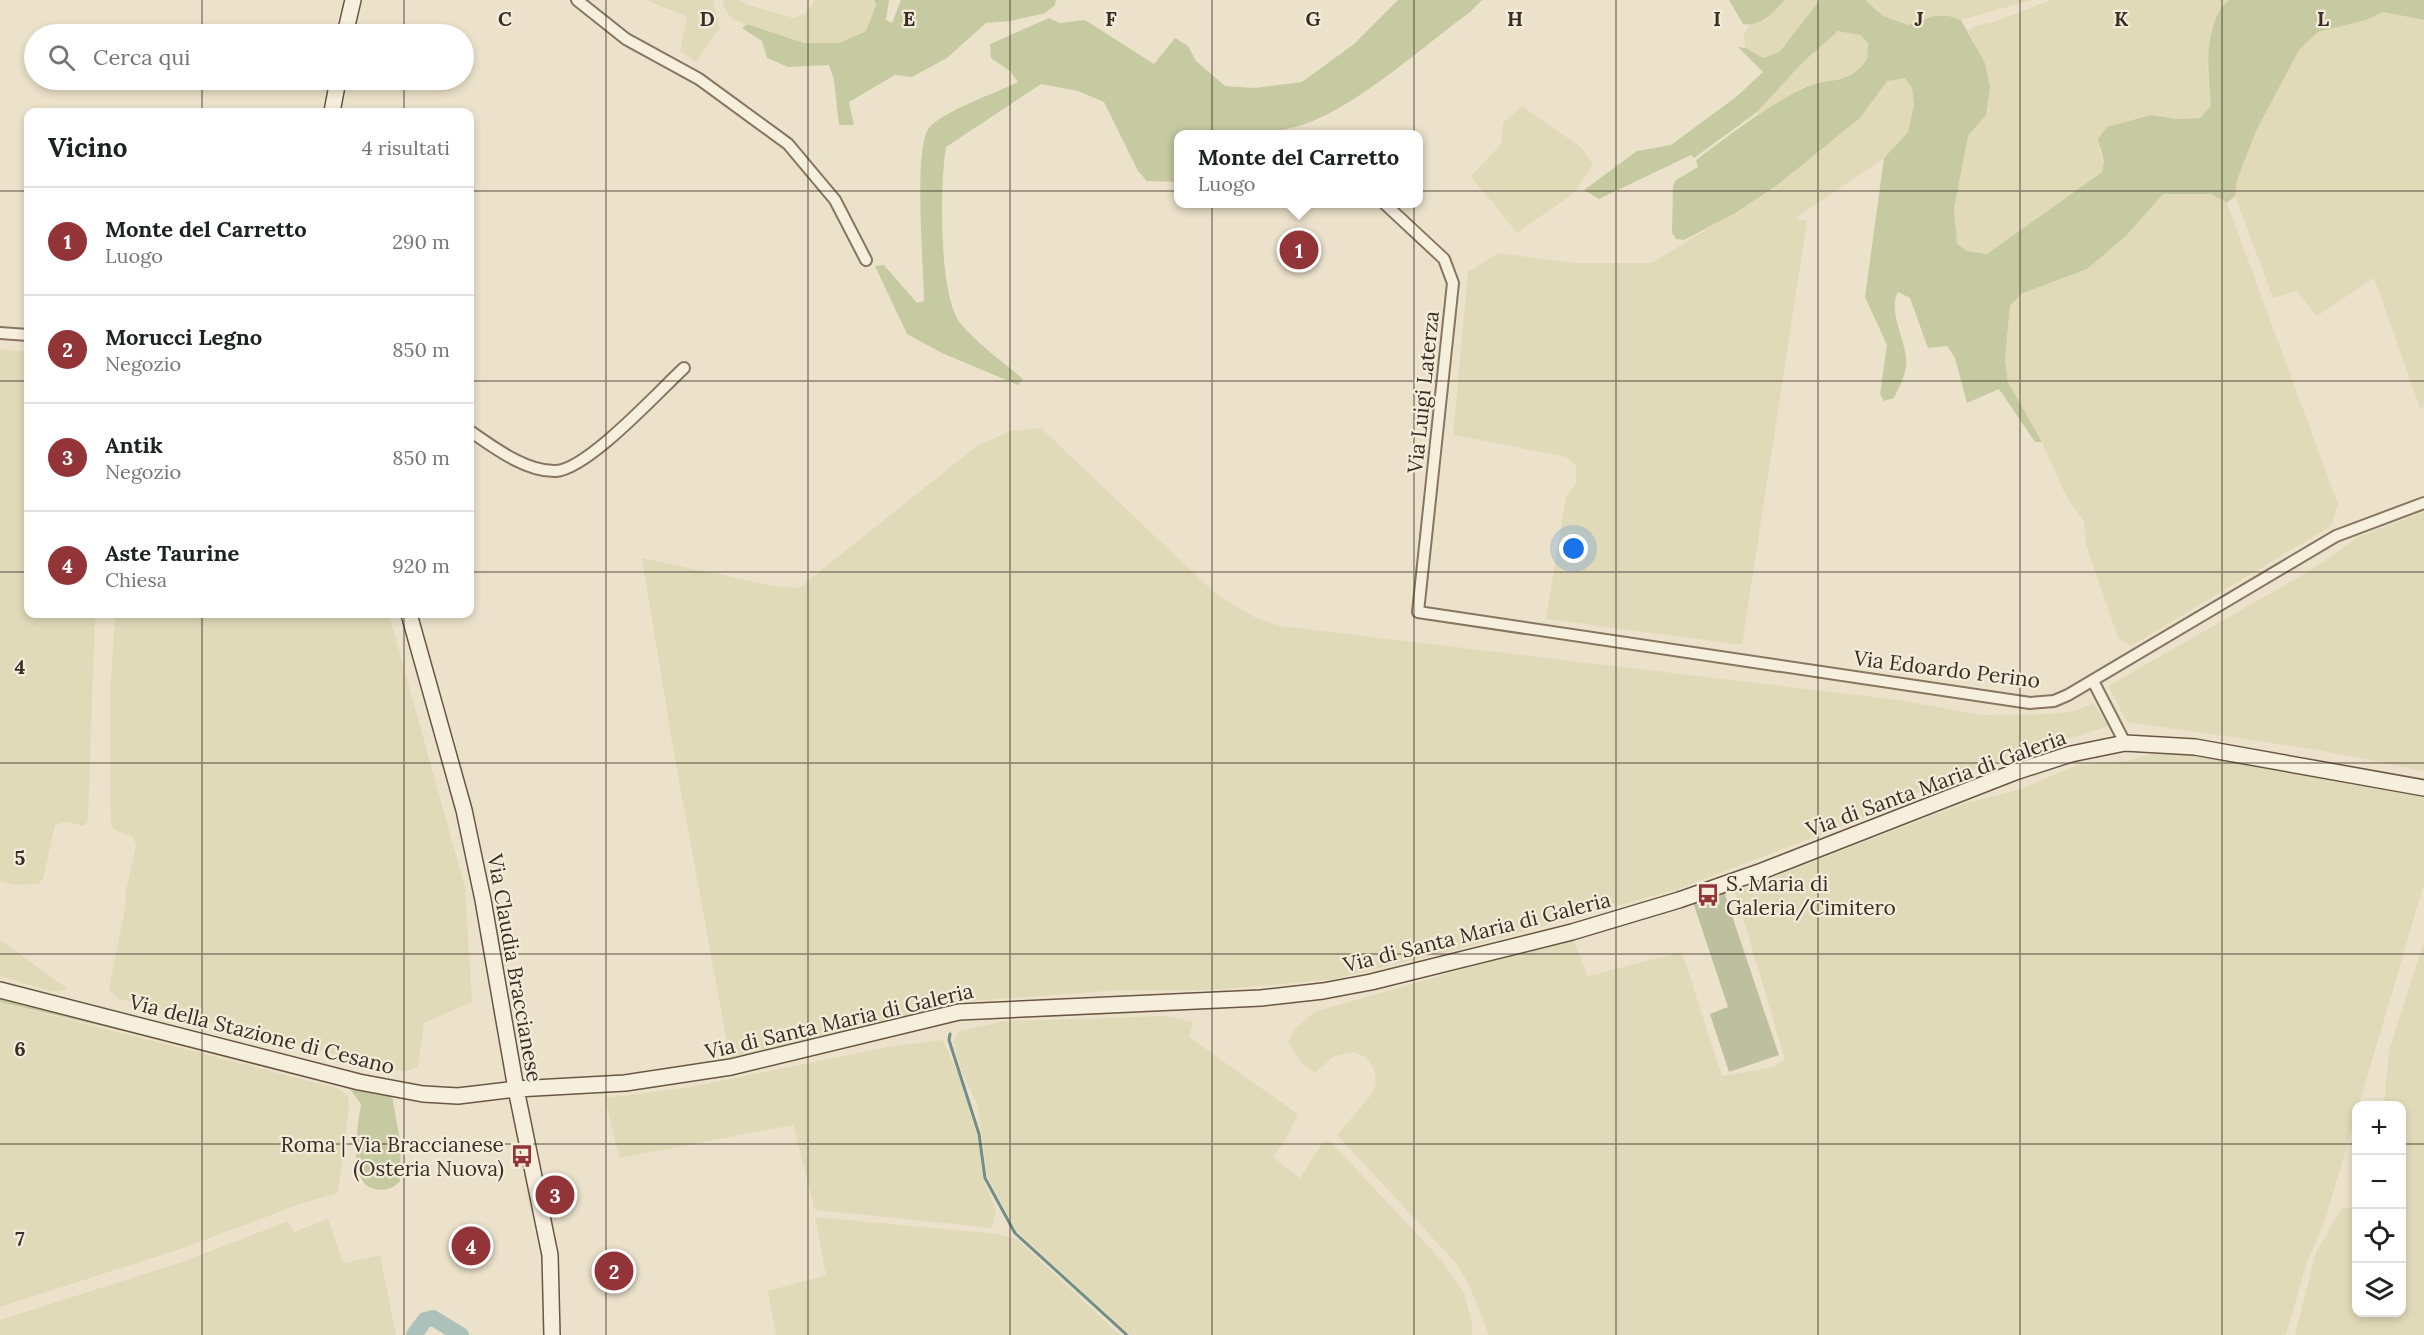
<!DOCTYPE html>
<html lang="it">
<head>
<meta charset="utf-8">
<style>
  :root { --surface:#fff; --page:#f6f6f6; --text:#202124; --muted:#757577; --line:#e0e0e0; --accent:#933538 }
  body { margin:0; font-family:Lora,serif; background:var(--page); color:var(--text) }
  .controls { position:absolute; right:18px; bottom:18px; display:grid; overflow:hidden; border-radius:12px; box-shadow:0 3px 9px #0003 }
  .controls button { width:54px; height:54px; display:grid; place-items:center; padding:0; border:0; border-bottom:2px solid var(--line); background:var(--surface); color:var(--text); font:30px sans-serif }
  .you { position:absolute; left:1574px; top:549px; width:21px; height:21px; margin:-15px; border:4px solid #fff; border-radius:50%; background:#1a73e8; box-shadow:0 0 0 9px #1a73e833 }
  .badge { display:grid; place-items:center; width:39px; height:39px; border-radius:50%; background:var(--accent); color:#fff; font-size:20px; font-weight:700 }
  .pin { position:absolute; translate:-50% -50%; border:3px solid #fff; box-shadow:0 2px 6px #0006 }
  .popup { position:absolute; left:1174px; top:130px; width:249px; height:78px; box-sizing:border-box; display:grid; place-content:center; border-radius:12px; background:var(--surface); filter:drop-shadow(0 2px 4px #0005); font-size:20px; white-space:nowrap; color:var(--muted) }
  .popup b { font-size:22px; color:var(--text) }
  .popup::after { content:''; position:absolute; left:50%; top:100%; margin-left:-12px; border:12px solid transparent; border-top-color:var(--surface) }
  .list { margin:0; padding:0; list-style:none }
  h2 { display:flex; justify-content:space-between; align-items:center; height:78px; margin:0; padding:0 24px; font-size:26px }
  h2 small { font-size:20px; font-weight:400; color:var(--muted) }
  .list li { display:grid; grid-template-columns:39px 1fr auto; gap:18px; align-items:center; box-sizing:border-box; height:108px; padding:0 24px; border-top:2px solid var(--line) }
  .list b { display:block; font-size:22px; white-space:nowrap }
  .list p { margin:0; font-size:20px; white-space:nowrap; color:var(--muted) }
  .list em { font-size:20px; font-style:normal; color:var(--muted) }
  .icon { flex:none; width:33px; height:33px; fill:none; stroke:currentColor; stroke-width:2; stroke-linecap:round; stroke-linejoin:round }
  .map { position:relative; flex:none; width:2424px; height:1335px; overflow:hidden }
  .search { position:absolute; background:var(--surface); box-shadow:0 3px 9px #0003; left:24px; top:24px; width:450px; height:66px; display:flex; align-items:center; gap:15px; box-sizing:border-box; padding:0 21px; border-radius:33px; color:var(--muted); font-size:22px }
  .panel { position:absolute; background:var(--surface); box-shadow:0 3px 9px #0003; left:24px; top:108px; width:450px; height:510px; border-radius:12px }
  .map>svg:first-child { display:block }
  .farmland { fill:#e1dab9 }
  .green { fill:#c6caa0 }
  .cemetery { fill:#bcc09e }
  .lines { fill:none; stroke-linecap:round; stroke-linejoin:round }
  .stream { stroke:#728f87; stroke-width:3 }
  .river { stroke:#abc1ba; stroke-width:16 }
  .street-casing { stroke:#887560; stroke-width:14 }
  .secondary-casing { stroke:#6a5643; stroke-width:18 }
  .street { stroke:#f7efde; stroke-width:10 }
  .secondary { stroke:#f7efde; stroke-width:15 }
  .grid { fill:none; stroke:#3a2d23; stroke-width:1.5; stroke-opacity:0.55 }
  .labels { text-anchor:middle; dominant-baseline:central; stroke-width:4.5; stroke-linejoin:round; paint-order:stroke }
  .street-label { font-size:21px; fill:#3a2d23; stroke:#f4ecdb }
  .poi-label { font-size:21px; fill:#3a2d23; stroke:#f4ecdb; text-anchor:start }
  .grid-label { font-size:20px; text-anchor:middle; font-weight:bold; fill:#3a2d23; stroke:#f4ecdb; stroke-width:4.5; stroke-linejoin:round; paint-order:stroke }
</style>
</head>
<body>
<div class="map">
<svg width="2424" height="1335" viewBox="0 0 2424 1335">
  <rect width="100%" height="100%" fill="#ece2cb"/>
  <path class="farmland" d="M646,0H713L720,28L696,62L680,51L687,17Z
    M723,0H740L748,5L794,18L804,14L815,0H874L876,5L866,31L839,43H804L732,19L723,6Z
    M1785,0H1820L1778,52L1763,58L1746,48L1743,35L1750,25L1764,21Z
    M1865,0H2032L1961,20L1949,16H1934L1908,25L1883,16Z
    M2051,0H2229L2207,69L2211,106L2200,118L2177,119L2151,115L2099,150L2104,161L2102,172L1987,254L1967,251L1957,244L1954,209L1968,136L1986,115L1985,63L1968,31L1978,25L1991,23Z
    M2383,12L2424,20V407L2420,408L2374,278L2317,316L2296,291L2273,298L2235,196L2237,180L2257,129L2299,50L2318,32L2366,20Z
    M1846,30L1860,35L1868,43L1867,59L1861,69L1852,76L1804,87L1759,115L1757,112L1802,63L1838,31Z
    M1905,78L1912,88L1914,105L1908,132L1884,158L1796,218L1807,221L1742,645L1546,619L1566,496L1576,484V466L1567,457L1453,435L1468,272L1498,253L1575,263H1652L1776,186L1860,118L1887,80Z
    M1522,106L1582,148L1593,165L1574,193L1517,233L1471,176L1501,144L1503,123Z
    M2163,194H2211L2227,203L2338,504L2331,526L2131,646L2118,638L2086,544L2084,522L2065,494L2042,442L2008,382L2005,359L2010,307L2021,294L2087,269L2126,236Z
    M0,349L28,352V614H95L88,821L84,826L65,822L55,825L43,879L38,884L15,885L0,881Z
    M1041,428L1216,594L1254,617L1281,626L1898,700L1982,715L2050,714L2075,711L2093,703L2109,726L1961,773L1849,824L1678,889L1474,945L1334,979L1215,990H1121L957,1002L869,1027L730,1059L673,748L642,558L774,586L799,588L978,445L1011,431Z
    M2424,512V771L2318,750L2127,722L2108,686L2311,570L2358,537Z
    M115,614H389L465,888L472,1002L424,1023L418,1066L406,1072L117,998L109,989L126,904L125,894L136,846L133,837L117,831L111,826L110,695Z
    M2155,753L2210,754L2424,794V884L2325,1221L2306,1265L2286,1335H1489L1468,1283L1455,1262L1337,1135L1371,1095L1376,1084L1374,1068L1366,1057L1353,1052L1333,1057L1315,1073L1302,1064L1288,1043L1293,1031L1314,1012L1572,938L1588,976L1682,952L1722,1076L1773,1067L1785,1059L1735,892L1960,805L2021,789L2077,765L2127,761Z
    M0,940L68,989L53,992L0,976Z
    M2424,941V1335H2295L2316,1252L2342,1208L2355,1207L2356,1202V1312H2402V1106L2384,1105L2389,1050Z
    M0,1002L337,1088L348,1096L349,1107L338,1193L303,1203L183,1248L0,1307Z
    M1166,1016L1193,1022L1189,1037L1298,1114L1285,1141L1273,1157L1300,1178L1324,1141L1331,1142L1441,1260L1464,1293L1472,1324V1335H1130L1017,1231L987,1176L978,1106L961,1070L953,1042L959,1031L1004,1021Z
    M943,1040L959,1077L979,1143L984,1181L996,1210L992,1228L815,1210L793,1125L619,1158L605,1098L691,1087L892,1046Z
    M815,1217L998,1234L1017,1239L1120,1335H776L768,1291L826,1275Z
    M328,1219L343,1263L380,1255L396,1335H0V1320L182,1262L288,1221L294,1232Z"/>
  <path class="green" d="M874,0H889L886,20L892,23L901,0H1056L1055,5L1045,13L1010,21L986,23L947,58L912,77L895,75L849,102L854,125H839L834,80L829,65L788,67L767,58L762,41L742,28L747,24L804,43H839L866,31L876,5Z
    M1398,0H1482L1470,12C1425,45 1365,99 1315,120C1273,138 1224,134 1179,134V182L1147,181L1138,171L1104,102L1078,91L1041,84L946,147C940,182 938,297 961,324C978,344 1003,362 1023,379L1018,385L942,353L907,334L875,266L884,265L917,303L924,301C924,269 913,149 929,128C941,112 998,92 1018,82L1010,71L991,58L990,44L1049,18L1060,23L1085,20L1154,64L1175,38L1188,46L1196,61L1225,86L1254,88L1302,82L1354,44Z
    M1729,0H1785C1773,12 1762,27 1743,24Z
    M1820,0H1865L1883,16L1908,25L1934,16H1949L1961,20L1985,63L1990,87L1986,115L1968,136L1954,209L1957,244L1967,251L1987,254L2102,172L2104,161L2098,139L2107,127L2151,115L2177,119L2200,118L2211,106C2208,75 2203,22 2229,0H2424V20L2383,12L2366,20L2318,32L2299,50L2257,129L2237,180L2235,196L2227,203L2211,194H2163L2126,236L2087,269L2021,294L2010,306L2005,359L2008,382L2042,442H2035L1999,389L1967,403L1955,358L1947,346L1928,348L1910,298L1898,292C1888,310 1904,337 1906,357C1908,372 1900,385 1894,398L1884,401L1880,394L1887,345L1865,297L1884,158L1908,132L1914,105L1912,88L1905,78L1887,81L1860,118L1776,186L1735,213L1684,240L1676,239L1672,233L1673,186L1676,180L1698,167L1696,160C1730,135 1764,108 1802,89C1827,76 1849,87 1867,59L1868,43L1860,35L1838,31L1802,63L1757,112L1694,158L1691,155L1599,199L1584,190L1637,151L1671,145L1736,97L1763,72L1738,47L1746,48L1763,58L1779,52Z
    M0,996L392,1096L401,1146L400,1181C393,1189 385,1191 375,1189C346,1183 358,1125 361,1104L350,1089L233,1057L0,1002Z"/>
  <path class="cemetery" d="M1724,892L1779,1055L1729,1072L1710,1014L1728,1007L1693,902Z"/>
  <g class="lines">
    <path class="stream" d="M950,1034L949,1040L979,1134L985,1178L1015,1233L1127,1335"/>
    <path class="river" d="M414,1335L425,1320L433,1318L461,1335"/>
    <g class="street-casing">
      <path id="street" d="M577,0L626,39L699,79L788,144L835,200L866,260
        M1385,204L1444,259L1453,283L1418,612L2030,703L2054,701L2068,695L2336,536L2424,503
        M0,333L28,335
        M470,431C493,447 526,472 556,471C588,469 658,392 684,368
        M2093,681L2125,743"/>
    </g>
    <g class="secondary-casing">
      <path id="secondary" d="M345,34L353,0
        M332,112L338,80
        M409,614L464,810L483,900L516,1089L550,1255L552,1335
        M0,990L359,1082L423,1094L458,1096L516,1089L625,1083L731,1067L959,1012L1261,998L1323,991L1371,982L1572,932L1679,900L1762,871L2015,772L2071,754L2125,743L2195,747L2424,788"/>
    </g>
    <use href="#street" class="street"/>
    <use href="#secondary" class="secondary"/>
  </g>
  <path class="grid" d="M202,0V34M404,0V34M606,0V1335M808,0V1335M1010,0V1335M1212,0V1335M1414,0V1335M1616,0V1335M1818,0V1335M2020,0V1335M2222,0V1335M202,80V112M404,80V112M0,191H28M470,191H2424M0,381H28M470,381H2424M0,572H28M470,572H2424M202,614V1335M404,614V1335M0,763H2424M0,954H2424M0,1144H2356M2402,1144H2424"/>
  <defs>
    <g id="bus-bare" transform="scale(1.8)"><path d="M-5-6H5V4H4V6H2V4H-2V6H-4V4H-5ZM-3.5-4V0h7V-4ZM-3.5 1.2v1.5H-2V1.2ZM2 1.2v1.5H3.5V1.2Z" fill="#933538" stroke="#f4ecdb" stroke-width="2.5" paint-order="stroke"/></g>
  </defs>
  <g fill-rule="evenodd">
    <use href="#bus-bare" x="1708" y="895"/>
    <use href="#bus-bare" x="522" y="1156"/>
  </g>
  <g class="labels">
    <g class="street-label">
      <text transform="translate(1423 392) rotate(-84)">Via Luigi Laterza</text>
      <text transform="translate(1947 669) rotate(7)">Via Edoardo Perino</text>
      <text transform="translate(1936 783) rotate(-20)">Via di Santa Maria di Galeria</text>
      <text transform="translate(1477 932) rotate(-14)">Via di Santa Maria di Galeria</text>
      <text transform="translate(515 968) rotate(80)">Via Claudia Braccianese</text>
      <text transform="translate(839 1021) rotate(-13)">Via di Santa Maria di Galeria</text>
      <text transform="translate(262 1034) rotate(14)">Via della Stazione di Cesano</text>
    </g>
    <g class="poi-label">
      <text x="1726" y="883">S. Maria di<tspan x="1726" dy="24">Galeria/Cimitero</tspan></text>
      <text x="504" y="1144" text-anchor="end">Roma | Via Braccianese<tspan x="504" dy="24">(Osteria Nuova)</tspan></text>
    </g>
  </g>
  <g class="grid-label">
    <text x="505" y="26">C</text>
    <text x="707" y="26">D</text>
    <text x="909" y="26">E</text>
    <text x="1111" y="26">F</text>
    <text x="1313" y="26">G</text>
    <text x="1515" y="26">H</text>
    <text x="1717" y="26">I</text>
    <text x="1919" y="26">J</text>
    <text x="2121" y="26">K</text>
    <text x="2323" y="26">L</text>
    <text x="20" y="674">4</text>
    <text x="20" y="865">5</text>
    <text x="20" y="1056">6</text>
    <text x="20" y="1246">7</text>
  </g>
</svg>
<div class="controls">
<button>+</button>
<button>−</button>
<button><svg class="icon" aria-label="locate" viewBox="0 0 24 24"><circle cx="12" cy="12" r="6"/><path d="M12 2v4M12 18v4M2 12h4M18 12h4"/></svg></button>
<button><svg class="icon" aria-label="layers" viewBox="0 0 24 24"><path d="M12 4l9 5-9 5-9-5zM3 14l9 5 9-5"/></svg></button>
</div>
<div class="you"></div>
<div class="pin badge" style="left:1299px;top:250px">1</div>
<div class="popup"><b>Monte del Carretto</b>Luogo</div>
<div class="pin badge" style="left:614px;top:1271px">2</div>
<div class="pin badge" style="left:555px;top:1195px">3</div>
<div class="pin badge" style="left:471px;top:1246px">4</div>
<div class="search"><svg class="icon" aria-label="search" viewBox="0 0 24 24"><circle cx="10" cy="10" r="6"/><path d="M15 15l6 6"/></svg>Cerca qui</div>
<section class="panel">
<h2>Vicino<small>4 risultati</small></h2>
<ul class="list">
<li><span class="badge">1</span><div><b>Monte del Carretto</b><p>Luogo</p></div><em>290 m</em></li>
<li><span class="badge">2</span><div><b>Morucci Legno</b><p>Negozio</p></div><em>850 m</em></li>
<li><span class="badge">3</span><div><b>Antik</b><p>Negozio</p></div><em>850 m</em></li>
<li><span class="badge">4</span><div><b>Aste Taurine</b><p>Chiesa</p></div><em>920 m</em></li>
</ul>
</section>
</div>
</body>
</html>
